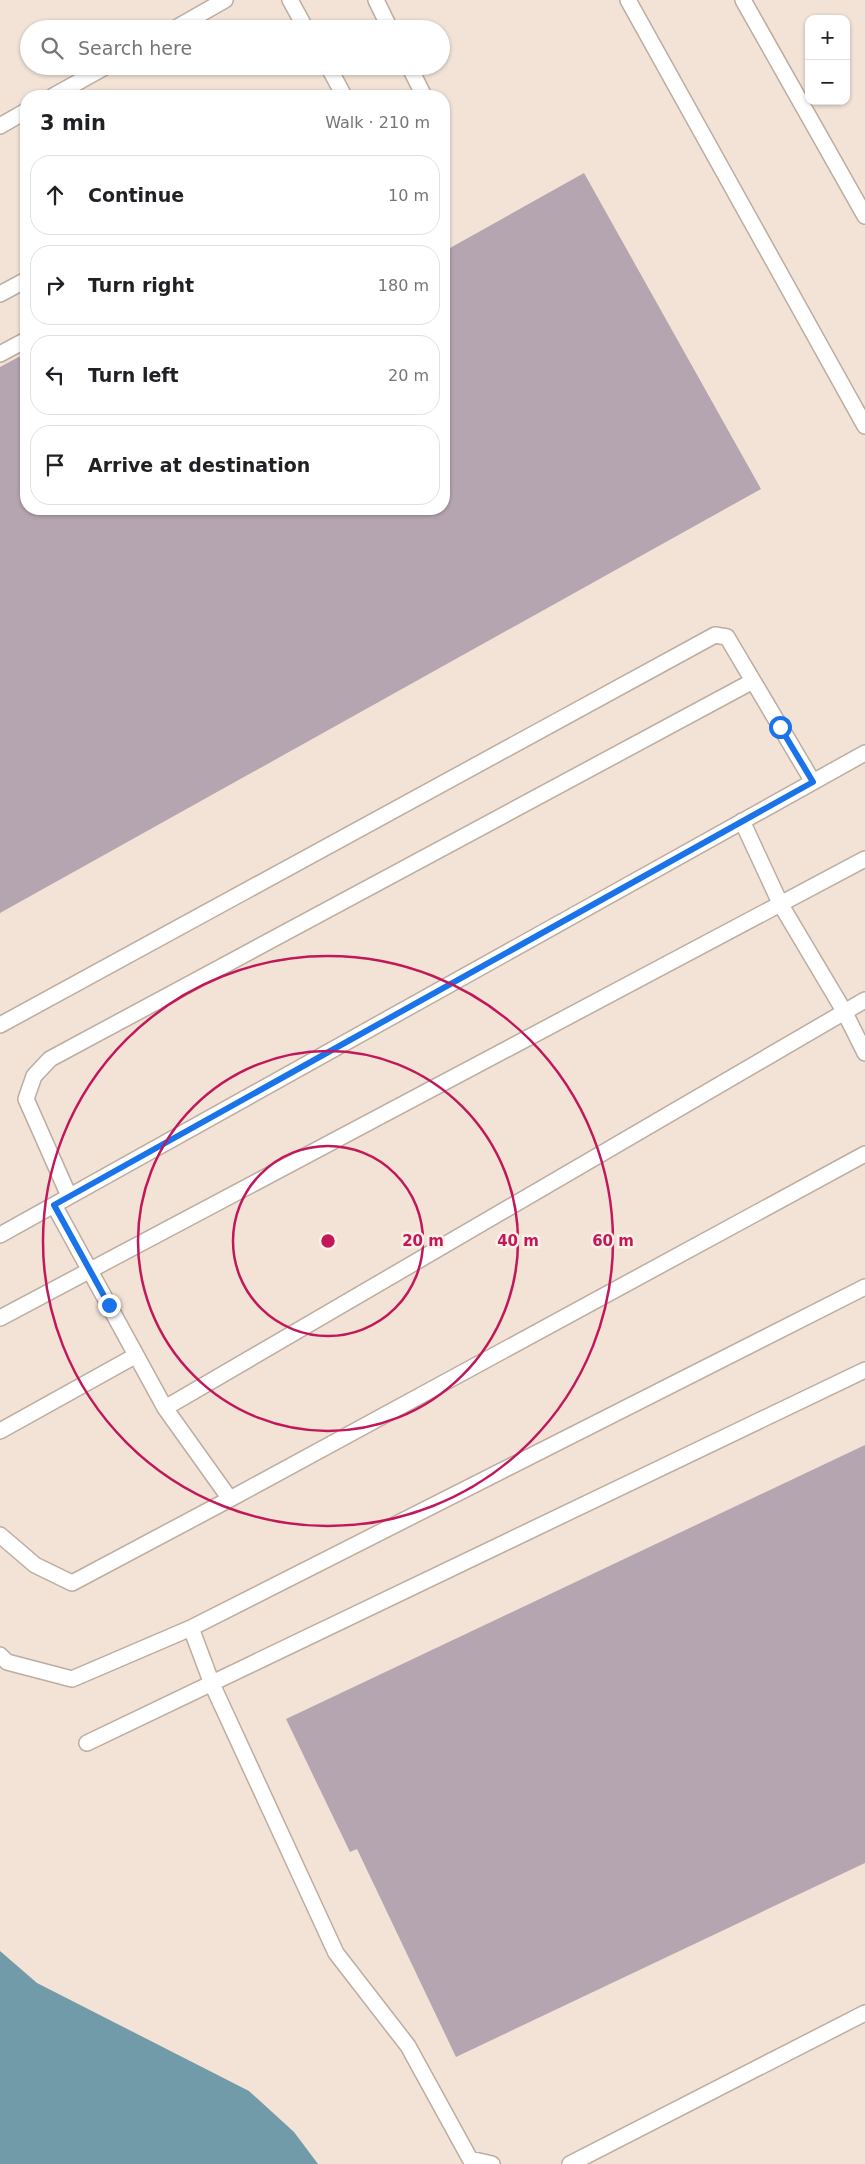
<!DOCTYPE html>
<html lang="en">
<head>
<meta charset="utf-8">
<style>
  :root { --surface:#fff; --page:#f6f6f6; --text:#202124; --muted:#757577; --line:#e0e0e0 }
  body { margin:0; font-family:"DejaVu Sans",sans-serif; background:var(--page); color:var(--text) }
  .controls { position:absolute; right:15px; top:15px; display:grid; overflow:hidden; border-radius:10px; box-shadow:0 1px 4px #0004 }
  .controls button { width:45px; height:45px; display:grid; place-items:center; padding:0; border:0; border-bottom:1px solid var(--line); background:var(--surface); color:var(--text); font:25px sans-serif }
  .stop { position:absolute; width:15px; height:15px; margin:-11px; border:4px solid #1a73e8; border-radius:50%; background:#fff }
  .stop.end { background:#1a73e8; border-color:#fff; box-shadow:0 1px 5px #0008 }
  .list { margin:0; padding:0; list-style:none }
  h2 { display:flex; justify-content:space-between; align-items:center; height:65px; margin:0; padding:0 20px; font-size:21px }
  h2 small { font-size:16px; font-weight:400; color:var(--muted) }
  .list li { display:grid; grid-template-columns:32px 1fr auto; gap:15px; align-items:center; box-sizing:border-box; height:80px; margin:0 10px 10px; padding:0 10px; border:1px solid var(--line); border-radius:20px }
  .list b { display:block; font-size:19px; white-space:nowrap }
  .list em { font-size:16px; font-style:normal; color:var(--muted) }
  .icon { flex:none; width:28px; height:28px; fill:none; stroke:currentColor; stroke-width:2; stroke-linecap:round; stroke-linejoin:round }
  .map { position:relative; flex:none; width:865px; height:2164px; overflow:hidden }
  .search { position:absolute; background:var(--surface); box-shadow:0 1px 4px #0004; left:20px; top:20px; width:430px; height:55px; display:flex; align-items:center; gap:12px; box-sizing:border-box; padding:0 18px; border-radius:28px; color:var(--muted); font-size:19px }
  .panel { position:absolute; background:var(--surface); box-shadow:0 1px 4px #0004; left:20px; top:90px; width:430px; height:425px; border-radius:20px }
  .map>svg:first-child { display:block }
  .water { fill:#729ba9 }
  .building { fill:#b5a5b0 }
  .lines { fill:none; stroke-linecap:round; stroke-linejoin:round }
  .service-casing { stroke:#bcada0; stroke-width:18 }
  .service { stroke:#fff; stroke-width:15 }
  .route { stroke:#1a73e8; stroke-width:6 }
  .ring { fill:none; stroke:#c2185b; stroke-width:2.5 }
  .centre { fill:#c2185b; stroke:#fdf1e6; stroke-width:2.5 }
  .ring-label { font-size:15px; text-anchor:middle; font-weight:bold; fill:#c2185b; stroke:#fdf1e6; stroke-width:5; stroke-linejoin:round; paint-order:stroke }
</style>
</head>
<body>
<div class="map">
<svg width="865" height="2164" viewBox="0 0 865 2164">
  <rect width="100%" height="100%" fill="#f2e3d6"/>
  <path class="water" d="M0,1951L37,1983L249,2091L294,2132L318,2164H0Z"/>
  <path class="building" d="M584,173L761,489L0,913V367L26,353V509H444V236L450,248Z
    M865,1445V1863L456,2057L357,1849L350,1852L286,1719Z"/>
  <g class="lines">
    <g class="service-casing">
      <path id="service" d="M290,0L306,29
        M376,0L390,29
        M628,0L865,426
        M743,0L865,216
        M174,29L225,0
        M328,66L343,94L342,96
        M409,66L424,96
        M53,96L107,66
        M0,126L26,111
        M0,294L26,280
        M0,354L26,340
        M742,821L781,905L844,1011L865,1053
        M0,1025L715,635L727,637L813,782
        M69,1196L26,1099L34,1076L50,1059L753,681
        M0,1235L865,753
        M0,1318L865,859
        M165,1408L865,1000
        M0,1431L135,1356
        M230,1499L865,1154
        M0,1535L35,1565L72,1583L230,1499L165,1408L54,1205
        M0,1655L7,1662L72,1679L191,1628
        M87,1743L865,1370
        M492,2164L470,2159L408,2046L336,1953L212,1684L191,1628L865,1287
        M570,2164L865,2013"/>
    </g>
    <use href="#service" class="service"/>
  </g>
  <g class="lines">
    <path class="route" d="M109,1305L54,1205L813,782L780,727"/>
  </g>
  <g class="ring">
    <circle cx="328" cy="1241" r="95"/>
    <circle cx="328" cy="1241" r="190"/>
    <circle cx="328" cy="1241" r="285"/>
  </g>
  <circle cx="328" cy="1241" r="8" class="centre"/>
  <g class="ring-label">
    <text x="423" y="1246">20 m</text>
    <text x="518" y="1246">40 m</text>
    <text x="613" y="1246">60 m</text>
  </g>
</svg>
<div class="controls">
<button>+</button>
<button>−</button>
</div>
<div class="stop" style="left:780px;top:727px"></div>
<div class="stop end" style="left:109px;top:1305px"></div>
<div class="search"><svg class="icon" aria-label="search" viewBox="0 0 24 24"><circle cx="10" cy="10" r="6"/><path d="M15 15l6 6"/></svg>Search here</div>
<section class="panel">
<h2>3 min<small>Walk · 210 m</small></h2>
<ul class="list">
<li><svg class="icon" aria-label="ahead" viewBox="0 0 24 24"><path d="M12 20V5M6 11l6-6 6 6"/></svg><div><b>Continue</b></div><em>10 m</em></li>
<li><svg class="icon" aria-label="right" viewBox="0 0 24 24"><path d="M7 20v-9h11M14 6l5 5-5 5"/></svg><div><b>Turn right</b></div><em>180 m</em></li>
<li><svg class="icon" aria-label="left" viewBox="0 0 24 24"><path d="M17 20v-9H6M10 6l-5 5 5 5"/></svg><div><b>Turn left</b></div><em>20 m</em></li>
<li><svg class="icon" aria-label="arrive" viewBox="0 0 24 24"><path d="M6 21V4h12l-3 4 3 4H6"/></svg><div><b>Arrive at destination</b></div></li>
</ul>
</section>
</div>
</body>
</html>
